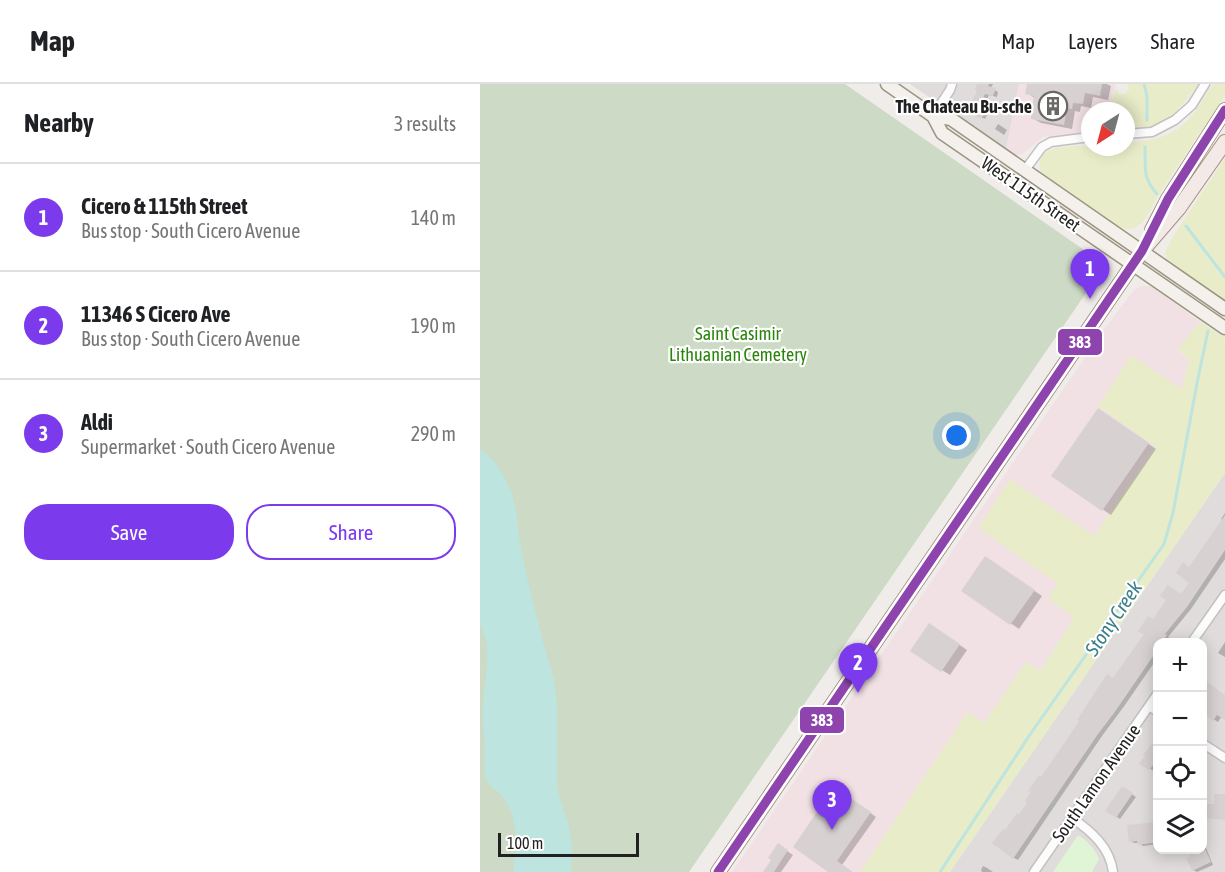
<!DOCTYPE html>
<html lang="en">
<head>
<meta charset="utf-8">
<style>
  :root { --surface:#fff; --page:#f2f2f2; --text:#202124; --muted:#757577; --line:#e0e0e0; --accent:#7c3aed }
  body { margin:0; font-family:"Asap Condensed",sans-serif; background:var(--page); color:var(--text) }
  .controls { position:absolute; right:18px; bottom:18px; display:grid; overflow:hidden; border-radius:12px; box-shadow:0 3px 15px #0003 }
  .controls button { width:54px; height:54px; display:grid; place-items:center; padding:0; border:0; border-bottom:2px solid var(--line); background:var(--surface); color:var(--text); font:30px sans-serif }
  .compass { position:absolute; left:601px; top:18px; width:54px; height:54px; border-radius:50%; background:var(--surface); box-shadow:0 3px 15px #0003; rotate:216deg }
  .scale { position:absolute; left:18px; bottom:15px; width:141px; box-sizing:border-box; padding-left:6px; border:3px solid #212121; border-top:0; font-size:16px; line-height:21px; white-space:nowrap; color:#212121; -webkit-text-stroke:4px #fff; paint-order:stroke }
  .you { position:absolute; left:477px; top:352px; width:21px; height:21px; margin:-15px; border:4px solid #fff; border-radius:50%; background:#1a73e8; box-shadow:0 0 0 9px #1a73e833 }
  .badge { display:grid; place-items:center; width:39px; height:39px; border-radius:50%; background:var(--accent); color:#fff; font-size:20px; font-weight:700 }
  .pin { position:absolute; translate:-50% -50px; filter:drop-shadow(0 2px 3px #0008) }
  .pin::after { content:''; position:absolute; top:32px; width:21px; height:18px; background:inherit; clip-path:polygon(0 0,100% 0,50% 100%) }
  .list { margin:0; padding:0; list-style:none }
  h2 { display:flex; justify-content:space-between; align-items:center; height:78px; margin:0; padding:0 24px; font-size:26px }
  h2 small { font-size:20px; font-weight:400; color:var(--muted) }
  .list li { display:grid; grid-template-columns:39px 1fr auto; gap:18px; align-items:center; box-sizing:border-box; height:108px; padding:0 24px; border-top:2px solid var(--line) }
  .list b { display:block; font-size:22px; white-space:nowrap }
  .list p { margin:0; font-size:20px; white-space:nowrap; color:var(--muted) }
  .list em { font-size:20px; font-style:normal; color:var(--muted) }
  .actions { display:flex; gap:12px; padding:18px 24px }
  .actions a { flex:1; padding:14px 0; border:2px solid var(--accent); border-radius:24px; text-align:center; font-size:21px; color:var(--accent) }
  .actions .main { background:var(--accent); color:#fff }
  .icon { flex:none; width:33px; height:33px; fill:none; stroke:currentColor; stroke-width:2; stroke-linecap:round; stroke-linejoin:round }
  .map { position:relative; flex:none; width:745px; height:788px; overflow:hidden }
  header { display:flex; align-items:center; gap:36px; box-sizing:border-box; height:84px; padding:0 30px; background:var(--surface); border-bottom:2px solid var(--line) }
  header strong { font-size:28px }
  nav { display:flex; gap:33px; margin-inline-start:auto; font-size:21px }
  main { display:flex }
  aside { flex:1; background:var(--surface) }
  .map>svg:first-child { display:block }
  .residential { fill:#dfdcdb; fill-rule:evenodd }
  .commercial { fill:#f1e0e4 }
  .grass { fill:#e8ecc8 }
  .cemetery { fill:#ccdac6 }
  .park { fill:#e0f4d6 }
  .water { fill:#bde4df }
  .shadow { fill:#0003 }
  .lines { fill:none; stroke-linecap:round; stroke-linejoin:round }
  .stream { stroke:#bde4df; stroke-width:3 }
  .building { fill:#d7d2d1 }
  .street-casing { stroke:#c3c1c0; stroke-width:11 }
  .secondary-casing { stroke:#9b9480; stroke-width:15 }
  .primary-casing { stroke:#a79185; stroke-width:16 }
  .street { stroke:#fdfcfc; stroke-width:8 }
  .secondary { stroke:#f4f1ec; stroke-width:12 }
  .primary { stroke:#f3e9e6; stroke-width:14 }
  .bus-1-casing { stroke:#fff; stroke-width:14 }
  .bus-1 { stroke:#8e44ad; stroke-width:9 }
  .labels { text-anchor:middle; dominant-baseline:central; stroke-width:4.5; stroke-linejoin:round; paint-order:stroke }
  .poi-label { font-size:18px; font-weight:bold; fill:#212121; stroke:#fff; text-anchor:end }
  .street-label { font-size:18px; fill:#212121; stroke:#fff }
  .park-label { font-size:18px; fill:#298509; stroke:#fff }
  .water-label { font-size:20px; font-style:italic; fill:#3b7e8c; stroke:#fff }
  .line-badge { stroke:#fff; stroke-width:2 }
  .badge-label { font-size:16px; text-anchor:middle; font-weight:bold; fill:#fff }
</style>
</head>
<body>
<header>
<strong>Map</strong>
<nav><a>Map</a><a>Layers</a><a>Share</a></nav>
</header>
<main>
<aside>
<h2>Nearby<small>3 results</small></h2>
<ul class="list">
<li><span class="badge">1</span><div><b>Cicero &amp; 115th Street</b><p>Bus stop · South Cicero Avenue</p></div><em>140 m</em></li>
<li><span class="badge">2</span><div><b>11346 S Cicero Ave</b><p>Bus stop · South Cicero Avenue</p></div><em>190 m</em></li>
<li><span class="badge">3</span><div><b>Aldi</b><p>Supermarket · South Cicero Avenue</p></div><em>290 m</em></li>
</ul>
<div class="actions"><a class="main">Save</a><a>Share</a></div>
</aside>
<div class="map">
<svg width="745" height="788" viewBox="0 0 745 788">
  <rect width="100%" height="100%" fill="#f0ecea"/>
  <path class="residential" d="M430,0H539L526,66Z
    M745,389V788H470ZM678,558H722V766H678Z"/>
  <path class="commercial" d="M539,0H636L631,18L626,27H610V49L563,53L542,70L533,71L526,66Z
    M661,202H671L724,240L721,239L698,267L709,275L702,305L618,322L676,362L614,453L530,395L499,444L578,499L594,534L560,587L546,579L504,639L488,628L380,788H252L626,243L654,206Z"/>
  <path class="grass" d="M647,0H719L691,34L676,42L646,46V27H626L631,18L636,5L639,10H645L649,5Z
    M733,0H745V12C724,43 702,74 682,106C675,115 668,135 659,141C653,147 644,145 637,143L567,94C562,90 558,84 560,77C565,59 596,63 610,62V63H646V59C669,57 691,54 708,36C718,25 725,12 733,0Z
    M745,74V218L691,180L687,175L685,169L692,154Z
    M718,239L724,240L745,254V389L470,788H380L488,628L504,639L546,578L560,587L594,534L568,514L577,499L498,444L530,395L614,452L676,363L618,322L651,271L702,305L709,275L698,266Z"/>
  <path class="cemetery" d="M0,0H365L620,177L619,190L209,788H0Z"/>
  <path class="park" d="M598,751C607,756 615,765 619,775L612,788H573Z"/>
  <path class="water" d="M0,366L4,368L13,376L23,390L32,410L37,433L39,454L49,502L65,565L74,595L77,619V698L79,712L89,743L92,762L91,788H33C36,765 39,737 25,716C19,706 7,703 5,691C4,682 5,672 5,663C4,649 2,637 3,622C4,604 9,578 7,562C6,554 3,547 0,540Z"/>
  <path class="shadow" d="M499,0H513L511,4L518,8L517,13L509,11L501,28L507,31L505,35L488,27L498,7Z
    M548,0H627L631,2L628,16L613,13L611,24L601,22L600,28L595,27L592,45L561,39L552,34L555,14L547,9Z
    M518,40L527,46L524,51L515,45Z
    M626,331L676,365L631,431L573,392Z
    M745,429V475L711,525L688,553L690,554L687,558H678V573L645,621L622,652L538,776L534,774L514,759L540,732L562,695L674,537L702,512L711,498L710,484L743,436L741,435Z
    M514,479L562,512L539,545L483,507Z
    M458,546L487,566L470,591L462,586Z
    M745,558V573L738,569Z
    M722,595L745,612L742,632L738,638L722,628Z
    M678,659V690L662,679Z
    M643,704L656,713L640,735L627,726Z
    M361,708L396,733L362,781L372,788H351Z
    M678,740V760L663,762L659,759H654L651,757Z
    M298,761L313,771L301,788H285L293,776Z
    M722,762L726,764L733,781L717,788L713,786L722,766Z
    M503,782L507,784L513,788H502L501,786Z"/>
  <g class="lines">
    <path class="stream" d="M664,0L667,12V36
      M665,63C666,85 662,93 677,110
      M706,142L745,193
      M460,788L551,649L684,460L693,429L718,294L728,247"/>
  </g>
  <path class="building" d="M497,0H509L508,2L516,4L513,12L505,10L498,25L505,28L501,35L487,28L497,7L495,6Z
    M547,0H622L620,12L605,9L603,20L593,19L592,25L587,24L584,41L551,35L554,12L545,10Z
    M618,324L669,359L622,427L571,392Z
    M745,431V466L707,523L685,550L687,551L682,558H678V565L634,629L618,650L533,775L512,759L523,745L525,746L537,729L539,730L547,719L545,717L551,708L548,707L559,691L561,693L587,655L599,637L597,636L627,590L633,594L664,551L658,547L668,532L673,535L686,516L680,512L688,501L701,510L709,499L696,489L703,478L709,483Z
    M505,472L555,506L530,541L481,507Z
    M449,539L480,560L461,588L430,567Z
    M723,595L745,611V636L737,631L733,637L723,629Z
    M678,652V680L675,679L669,686L659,680L665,672L663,671Z
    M642,702L653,709L636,734L625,727Z
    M354,703L391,728L357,777L373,788H348L313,763Z
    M734,710H745V736L727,734V720H734Z
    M678,738V758L658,761L657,757L649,758L647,741Z
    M298,759L308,766L294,788H283L291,776L288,774Z
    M707,765H725L731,778L712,787L706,774L710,773Z"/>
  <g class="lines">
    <g class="street-casing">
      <path id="street" d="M453,32L470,6L472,0
        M646,50L672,48L695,36L712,21L725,0
        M545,86L562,63L571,58L610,53
        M712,558L745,511
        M669,622L678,628
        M722,659L745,674
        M592,734C611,747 630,763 633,788
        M554,788L678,609"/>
    </g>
    <g class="secondary-casing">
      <path id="secondary" d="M407,0L453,32L471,35L745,225
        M453,32L462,49L745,244"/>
    </g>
    <g class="primary-casing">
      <path id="primary" d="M672,146L688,115L745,26
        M238,788L662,167L699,124L745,58"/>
    </g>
    <use href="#street" class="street"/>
    <use href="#secondary" class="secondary"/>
    <use href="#primary" class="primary"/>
    <g class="bus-1-casing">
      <path id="bus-1" d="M238,788L662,167L688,115L745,26"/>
    </g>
    <use href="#bus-1" class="bus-1"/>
  </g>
  <defs>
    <g id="building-ring" transform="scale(1.5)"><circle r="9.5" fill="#fff" stroke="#696867" stroke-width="1.5"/><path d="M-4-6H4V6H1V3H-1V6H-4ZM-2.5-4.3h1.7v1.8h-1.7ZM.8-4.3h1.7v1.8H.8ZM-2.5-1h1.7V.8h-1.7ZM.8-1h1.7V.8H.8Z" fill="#696867"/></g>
  </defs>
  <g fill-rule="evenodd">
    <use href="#building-ring" x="573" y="22"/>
  </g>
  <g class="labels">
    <g class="poi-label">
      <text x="552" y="22">The Chateau Bu-sche</text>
    </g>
    <g class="street-label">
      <text transform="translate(551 110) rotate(35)">West 115th Street</text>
      <text transform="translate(616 699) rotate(-55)">South Lamon Avenue</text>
    </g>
    <g class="park-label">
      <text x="258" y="249">Saint Casimir<tspan x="258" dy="21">Lithuanian Cemetery</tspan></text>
    </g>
    <g class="water-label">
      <text transform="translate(633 534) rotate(-56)">Stony Creek</text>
    </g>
  </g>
  <g class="line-badge">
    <rect x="577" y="244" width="46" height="28" rx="6" fill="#8e44ad"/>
    <rect x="319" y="622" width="46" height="28" rx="6" fill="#8e44ad"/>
  </g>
  <g class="badge-label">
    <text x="600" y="264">383</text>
    <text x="342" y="642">383</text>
  </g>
</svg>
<div class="controls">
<button>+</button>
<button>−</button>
<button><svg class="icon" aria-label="locate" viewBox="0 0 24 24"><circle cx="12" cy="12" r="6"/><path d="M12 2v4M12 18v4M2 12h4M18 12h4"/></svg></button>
<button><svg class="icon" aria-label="layers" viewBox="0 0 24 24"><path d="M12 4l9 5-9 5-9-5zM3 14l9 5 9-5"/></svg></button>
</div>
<svg class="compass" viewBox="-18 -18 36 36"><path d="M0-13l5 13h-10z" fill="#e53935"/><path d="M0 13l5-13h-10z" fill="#757577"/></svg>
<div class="scale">100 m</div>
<div class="you"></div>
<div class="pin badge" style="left:610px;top:215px">1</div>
<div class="pin badge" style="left:378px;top:609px">2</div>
<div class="pin badge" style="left:352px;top:746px">3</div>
</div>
</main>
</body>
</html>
